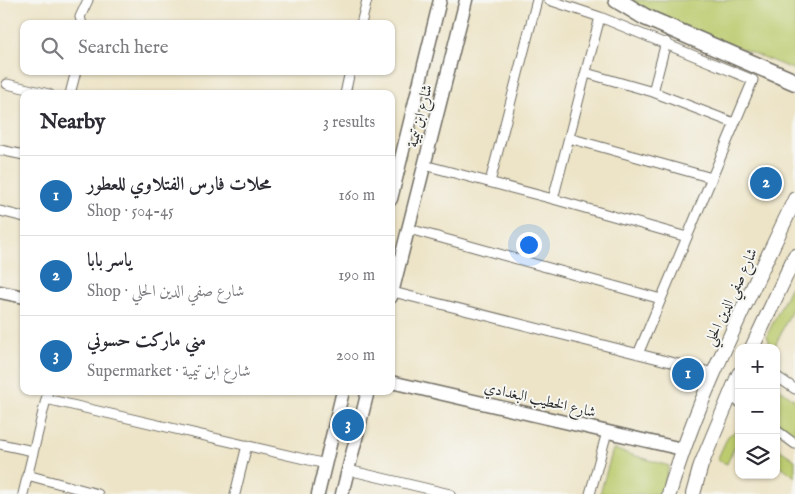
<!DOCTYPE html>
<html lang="en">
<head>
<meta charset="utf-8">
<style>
  :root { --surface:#fff; --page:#f7f7f7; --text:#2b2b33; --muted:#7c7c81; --line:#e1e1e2; --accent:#1f6fb2 }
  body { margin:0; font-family:"IM FELL English",Amiri,serif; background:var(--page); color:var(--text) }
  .controls { position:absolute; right:15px; bottom:15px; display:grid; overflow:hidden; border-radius:10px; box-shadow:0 1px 4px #0004 }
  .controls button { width:45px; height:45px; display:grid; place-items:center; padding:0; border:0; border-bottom:1px solid var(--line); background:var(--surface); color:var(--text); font:25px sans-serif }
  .you { position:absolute; left:528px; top:244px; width:18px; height:18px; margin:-12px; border:4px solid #fff; border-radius:50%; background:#1a73e8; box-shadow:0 0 0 8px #1a73e833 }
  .badge { display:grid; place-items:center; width:32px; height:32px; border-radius:50%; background:var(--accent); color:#fff; font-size:16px; font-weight:700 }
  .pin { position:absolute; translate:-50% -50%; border:2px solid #fff; box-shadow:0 1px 5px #0006 }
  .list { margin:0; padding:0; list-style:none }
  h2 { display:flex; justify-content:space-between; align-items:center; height:65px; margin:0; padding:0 20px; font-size:21px }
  h2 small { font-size:16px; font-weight:400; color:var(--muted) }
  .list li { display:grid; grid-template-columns:32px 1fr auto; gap:15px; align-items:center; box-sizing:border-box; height:80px; padding:0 20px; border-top:1px solid var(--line) }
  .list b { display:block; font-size:19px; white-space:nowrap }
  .list p { margin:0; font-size:16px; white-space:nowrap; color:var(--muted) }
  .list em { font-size:16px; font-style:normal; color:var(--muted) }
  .icon { flex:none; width:28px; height:28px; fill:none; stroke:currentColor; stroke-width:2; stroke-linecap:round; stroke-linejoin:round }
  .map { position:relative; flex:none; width:795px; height:494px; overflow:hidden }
  .search { position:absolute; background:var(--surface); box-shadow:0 1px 4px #0004; left:20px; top:20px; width:375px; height:55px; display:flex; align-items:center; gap:12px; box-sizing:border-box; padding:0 18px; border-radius:10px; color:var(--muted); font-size:19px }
  .panel { position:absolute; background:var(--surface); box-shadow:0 1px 4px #0004; left:20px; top:90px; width:375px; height:305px; border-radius:10px }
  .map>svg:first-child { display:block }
  .green { fill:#bbcb6e; stroke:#737b4c }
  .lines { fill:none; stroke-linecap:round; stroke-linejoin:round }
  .street-casing { stroke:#6f6c62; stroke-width:11 }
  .secondary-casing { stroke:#6f6c62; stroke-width:15 }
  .primary-casing { stroke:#6f6c62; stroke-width:16 }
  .highway-casing { stroke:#6f6c62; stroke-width:19 }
  .street { stroke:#fff; stroke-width:9 }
  .secondary { stroke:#fff; stroke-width:12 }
  .primary { stroke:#fff; stroke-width:14 }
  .highway { stroke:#fff; stroke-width:16 }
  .labels { text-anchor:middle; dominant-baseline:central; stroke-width:4; stroke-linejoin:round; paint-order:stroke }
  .street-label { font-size:15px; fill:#2b2b2b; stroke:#f6f6f2 }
</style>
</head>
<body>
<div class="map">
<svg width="795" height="494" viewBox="0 0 795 494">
  <rect width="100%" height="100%" fill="#f6f6f2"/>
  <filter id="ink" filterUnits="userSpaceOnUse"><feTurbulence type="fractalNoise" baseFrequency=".02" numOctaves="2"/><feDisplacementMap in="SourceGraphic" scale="10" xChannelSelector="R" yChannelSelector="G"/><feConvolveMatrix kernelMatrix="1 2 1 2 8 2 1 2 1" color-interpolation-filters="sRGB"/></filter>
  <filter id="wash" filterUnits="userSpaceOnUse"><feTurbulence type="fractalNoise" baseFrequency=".0096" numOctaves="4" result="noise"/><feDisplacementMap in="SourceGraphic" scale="20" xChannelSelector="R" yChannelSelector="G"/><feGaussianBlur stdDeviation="1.12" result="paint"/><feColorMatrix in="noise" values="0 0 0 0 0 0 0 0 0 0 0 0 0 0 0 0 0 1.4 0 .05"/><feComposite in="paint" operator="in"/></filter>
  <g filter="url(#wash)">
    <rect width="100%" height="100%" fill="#ede4c7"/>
    <path class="green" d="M628,0H795V70L654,14Z
      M795,278V303L774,348H771L767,335Z
      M776,386L795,400V437L776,423Z
      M739,429V445L734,448L727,464L717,460L728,436Z
      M776,447L795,460V477L776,462Z
      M613,449L669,466L661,494H600Z"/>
  </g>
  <g filter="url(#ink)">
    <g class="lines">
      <g class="street-casing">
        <path id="street" d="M549,0L600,17L553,199
          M600,17L753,80L638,354
          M82,24L80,17L88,0
          M361,24L367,0
          M586,73L653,92L734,123
          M7,84L49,94
          M653,92L666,42
          M70,94L76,71
          M345,94L350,71
          M569,138L712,178
          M0,150L24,155
          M424,165L553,199L687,237
          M490,182L537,0
          M0,211L24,217
          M409,229L661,299
          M393,292L714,373
          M776,376L795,389
          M728,395L739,402
          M46,399L326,464
          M776,430L795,444
          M0,444L33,451
          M348,470L450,494
          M27,475L98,494
          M23,494L48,391
          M235,494L247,445
          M590,494L607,432"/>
      </g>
      <g class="secondary-casing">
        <path id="secondary" d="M391,199L440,0
          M0,292L24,297
          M391,297L466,0
          M391,382L682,449
          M318,494L343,391
          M342,494L368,391"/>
      </g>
      <g class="primary-casing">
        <path id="primary" d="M752,348L795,256
          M669,494C699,392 750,296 795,199
          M693,494L701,465L739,374"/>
      </g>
      <g class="highway-casing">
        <path id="highway" d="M617,0L645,17L795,82"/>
      </g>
      <use href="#street" class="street"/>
      <use href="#secondary" class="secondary"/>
      <use href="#primary" class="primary"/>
      <use href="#highway" class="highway"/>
    </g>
  </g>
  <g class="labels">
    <g class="street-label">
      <text transform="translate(420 116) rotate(-76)">شارع ابن تيمية</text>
      <text transform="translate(731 297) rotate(-65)">شارع صفي الدين الحلي</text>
      <text transform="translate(540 400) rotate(13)">شارع الخطيب البغدادي</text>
    </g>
  </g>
</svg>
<div class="controls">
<button>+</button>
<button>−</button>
<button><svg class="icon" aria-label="layers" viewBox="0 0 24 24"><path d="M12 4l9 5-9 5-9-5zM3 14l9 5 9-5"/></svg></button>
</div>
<div class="you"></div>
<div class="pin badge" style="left:688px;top:374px">1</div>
<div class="pin badge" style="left:766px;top:183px">2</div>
<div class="pin badge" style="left:348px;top:425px">3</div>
<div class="search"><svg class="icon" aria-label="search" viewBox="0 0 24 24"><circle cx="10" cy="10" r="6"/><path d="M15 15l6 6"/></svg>Search here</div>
<section class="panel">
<h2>Nearby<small>3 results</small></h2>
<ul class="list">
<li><span class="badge">1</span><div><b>محلات فارس الفتلاوي للعطور</b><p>Shop · 504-45</p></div><em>160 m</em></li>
<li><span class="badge">2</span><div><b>ياسر بابا</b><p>Shop · شارع صفي الدين الحلي</p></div><em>190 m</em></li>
<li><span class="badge">3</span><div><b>مني ماركت حسوني</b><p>Supermarket · شارع ابن تيمية</p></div><em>200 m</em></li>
</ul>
</section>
</div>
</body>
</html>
